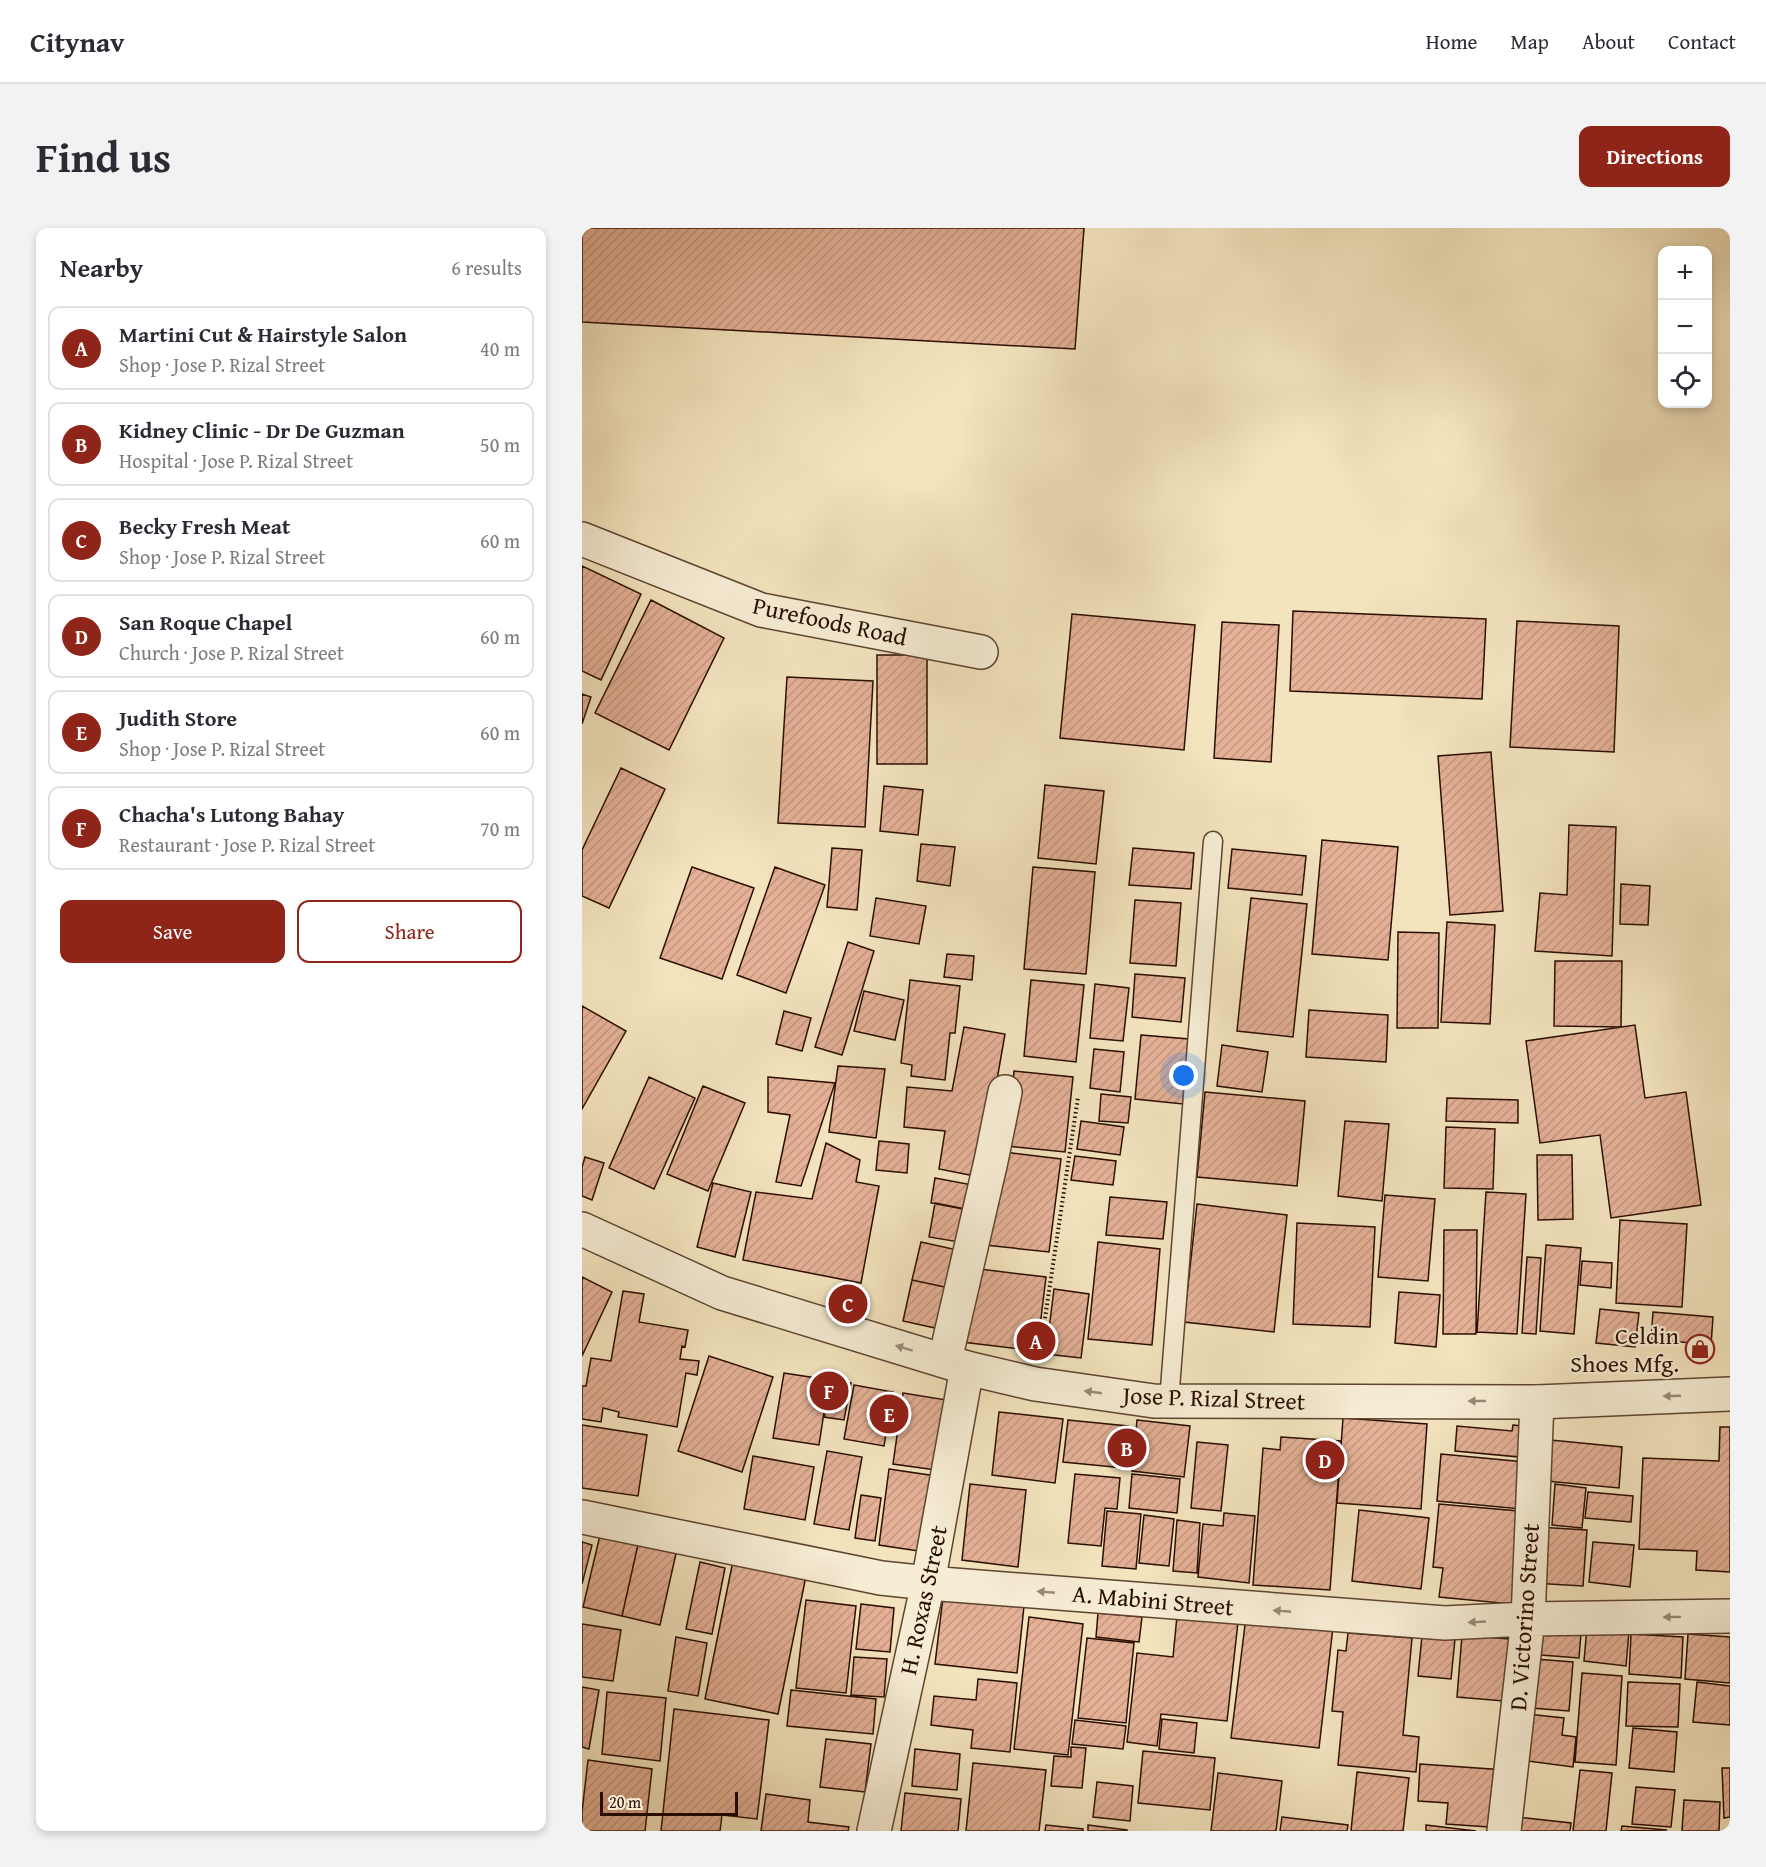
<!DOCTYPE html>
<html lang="en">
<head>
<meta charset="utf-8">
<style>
  :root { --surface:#fff; --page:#f2f2f3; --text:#2b2b33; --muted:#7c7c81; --line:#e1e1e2; --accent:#8f2418 }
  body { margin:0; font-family:"Gentium Book Plus",serif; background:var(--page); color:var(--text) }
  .controls { position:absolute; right:18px; top:18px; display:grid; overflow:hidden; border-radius:12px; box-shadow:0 3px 9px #0003 }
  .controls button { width:54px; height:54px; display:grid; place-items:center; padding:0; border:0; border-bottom:2px solid var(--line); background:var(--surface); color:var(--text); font:30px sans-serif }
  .scale { position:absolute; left:18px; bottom:15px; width:138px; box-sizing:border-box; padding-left:6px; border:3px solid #2b0e02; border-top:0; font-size:16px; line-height:21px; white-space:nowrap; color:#2b0e02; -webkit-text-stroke:4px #f7edd5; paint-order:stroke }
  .you { position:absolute; left:602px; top:848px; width:21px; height:21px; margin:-15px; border:4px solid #fff; border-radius:50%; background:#1a73e8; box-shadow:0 0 0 9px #1a73e833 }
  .badge { display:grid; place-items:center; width:39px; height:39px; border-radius:50%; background:var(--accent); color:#fff; font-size:20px; font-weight:700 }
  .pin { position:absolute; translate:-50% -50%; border:3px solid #fff; box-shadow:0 2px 6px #0006 }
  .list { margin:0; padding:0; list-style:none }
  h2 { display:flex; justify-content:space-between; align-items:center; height:78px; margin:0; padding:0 24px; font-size:26px }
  h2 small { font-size:20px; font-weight:400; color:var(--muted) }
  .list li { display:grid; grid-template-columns:39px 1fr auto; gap:18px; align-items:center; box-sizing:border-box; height:84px; margin:0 12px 12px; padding:0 12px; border:2px solid var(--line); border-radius:12px }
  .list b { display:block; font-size:22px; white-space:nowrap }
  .list p { margin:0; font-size:20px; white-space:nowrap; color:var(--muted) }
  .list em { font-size:20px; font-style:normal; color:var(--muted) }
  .actions { display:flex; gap:12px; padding:18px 24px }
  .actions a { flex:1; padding:14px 0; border:2px solid var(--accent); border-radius:12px; text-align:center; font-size:21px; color:var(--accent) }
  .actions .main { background:var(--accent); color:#fff }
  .icon { flex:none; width:33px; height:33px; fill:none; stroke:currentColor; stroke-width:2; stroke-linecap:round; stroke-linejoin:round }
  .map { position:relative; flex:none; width:1148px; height:1603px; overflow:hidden; border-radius:12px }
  header { display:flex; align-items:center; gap:36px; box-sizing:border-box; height:84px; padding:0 30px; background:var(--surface); border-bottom:2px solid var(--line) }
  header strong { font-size:28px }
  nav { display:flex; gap:33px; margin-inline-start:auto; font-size:21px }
  .intro { display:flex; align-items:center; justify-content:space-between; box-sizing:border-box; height:144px; padding:0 36px }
  h1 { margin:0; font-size:42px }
  .button { padding:15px 27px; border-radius:12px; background:var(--accent); color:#fff; font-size:21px; font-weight:700 }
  main { display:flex; gap:36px; padding:0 36px }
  aside { flex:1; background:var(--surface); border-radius:12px; box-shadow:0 3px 9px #0003 }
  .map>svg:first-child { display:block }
  .building { fill:url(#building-hatch); stroke:#2b0e02; stroke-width:1.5 }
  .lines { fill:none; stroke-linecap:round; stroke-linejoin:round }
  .service-casing { stroke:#5d4431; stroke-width:21 }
  .minor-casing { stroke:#5d4431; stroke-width:36 }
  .tertiary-casing { stroke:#5d4431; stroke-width:36 }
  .path { stroke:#2b0e02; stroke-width:4; stroke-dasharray:1.5 3; stroke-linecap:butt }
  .service { stroke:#f7edd5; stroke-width:18 }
  .minor { stroke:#f7edd5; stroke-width:33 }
  .tertiary { stroke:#f7edd5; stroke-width:33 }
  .oneway { fill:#9b8976 }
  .labels { text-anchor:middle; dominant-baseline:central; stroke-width:4.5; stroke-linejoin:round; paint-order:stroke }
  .street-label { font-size:24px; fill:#2b0e02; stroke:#f7edd5 }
  .poi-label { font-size:24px; fill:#2b0e02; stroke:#f7edd5; text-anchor:end }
</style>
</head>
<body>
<header>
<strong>Citynav</strong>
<nav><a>Home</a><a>Map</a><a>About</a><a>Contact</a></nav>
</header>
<div class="intro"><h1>Find us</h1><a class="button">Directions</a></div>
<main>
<aside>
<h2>Nearby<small>6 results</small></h2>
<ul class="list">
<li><span class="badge">A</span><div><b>Martini Cut &amp; Hairstyle Salon</b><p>Shop · Jose P. Rizal Street</p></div><em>40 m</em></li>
<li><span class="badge">B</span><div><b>Kidney Clinic - Dr De Guzman</b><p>Hospital · Jose P. Rizal Street</p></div><em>50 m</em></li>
<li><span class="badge">C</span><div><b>Becky Fresh Meat</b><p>Shop · Jose P. Rizal Street</p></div><em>60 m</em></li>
<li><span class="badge">D</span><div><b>San Roque Chapel</b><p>Church · Jose P. Rizal Street</p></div><em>60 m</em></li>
<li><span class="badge">E</span><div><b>Judith Store</b><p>Shop · Jose P. Rizal Street</p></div><em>60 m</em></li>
<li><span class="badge">F</span><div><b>Chacha's Lutong Bahay</b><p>Restaurant · Jose P. Rizal Street</p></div><em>70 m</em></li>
</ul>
<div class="actions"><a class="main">Save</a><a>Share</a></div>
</aside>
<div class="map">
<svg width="1148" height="1603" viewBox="0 0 1148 1603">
  <defs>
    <pattern id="building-hatch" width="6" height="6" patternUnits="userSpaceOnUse" patternTransform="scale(1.5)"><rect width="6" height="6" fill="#e4b196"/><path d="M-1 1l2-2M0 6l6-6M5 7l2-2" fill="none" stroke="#c49780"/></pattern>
  </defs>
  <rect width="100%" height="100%" fill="#f3e4be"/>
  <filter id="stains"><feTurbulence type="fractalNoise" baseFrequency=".00333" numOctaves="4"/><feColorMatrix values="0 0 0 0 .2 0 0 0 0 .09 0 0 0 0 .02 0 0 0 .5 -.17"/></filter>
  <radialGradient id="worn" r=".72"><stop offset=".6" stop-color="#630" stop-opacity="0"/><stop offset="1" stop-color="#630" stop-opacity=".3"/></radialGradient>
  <path class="building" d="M0,0H502L493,121L0,94Z
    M0,338L59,366L19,452L0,443Z
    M69,372L142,410L87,522L13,485Z
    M711,383L904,391L900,471L708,463Z
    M490,386L613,397L602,522L478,510Z
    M935,393L1037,398L1032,524L928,519Z
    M640,394L697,397L689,534L632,530Z
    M295,427H345V536H295Z
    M205,449L291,453L283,599L196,595Z
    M0,466L9,469L0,496Z
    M909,524L921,683L868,687L856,528Z
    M39,540L83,561L27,680L0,668V622Z
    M463,557L522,563L514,636L456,630Z
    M302,558L341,562L336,607L298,603Z
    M987,597L1034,599L1030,728L953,723L958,665L985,667Z
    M740,612L816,619L806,732L730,726Z
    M339,616L373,619L368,658L335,653Z
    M250,620L280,622L275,682L245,679Z
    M551,620L612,625L609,661L547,657Z
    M650,621L724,628L720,667L646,660Z
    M110,639L172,660L140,751L78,730Z
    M193,639L243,657L204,765L155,747Z
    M451,639L513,644L504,746L442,741Z
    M1039,656L1068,658L1066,697L1038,696Z
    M294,670L344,678L337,716L288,708Z
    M669,670L725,676L711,809L655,803Z
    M553,672L599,675L594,738L548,735Z
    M865,694L913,697L908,796L859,794Z
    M816,704L857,705L856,800H815Z
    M266,714L292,723L260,827L233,819Z
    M365,726L392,728L390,752L362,749Z
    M973,733H1040L1039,799L972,798Z
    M553,746L603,750L599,794L550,789Z
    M328,752L378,758L373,805H368L363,852L329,848L330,837L319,835Z
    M449,752L502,757L494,834L442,828Z
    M513,756L547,760L541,813L508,810Z
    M282,763L322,772L313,812L272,803Z
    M0,778L44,803L0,881Z
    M727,782L806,787L804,834L724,829Z
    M202,783L229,790L220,823L194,816Z
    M1053,797L1063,870L1104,864L1119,977L1029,990L1018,907L958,915L944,813Z
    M382,799L423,806L398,949L357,941L363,903L322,899L325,859L370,863Z
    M559,807L607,811L601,876L553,871Z
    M640,817L686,824L680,864L635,858Z
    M512,821L542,824L538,864L508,860Z
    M256,838L303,841L294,910L247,904Z
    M432,843L491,849L483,924L425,918Z
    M67,849L113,870L72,961L27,940Z
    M186,849L253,855L219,958L194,954L208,887L186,884Z
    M121,858L163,875L126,963L85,946Z
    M623,864L723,873L715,958L615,949Z
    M519,866L549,869L546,895L517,893Z
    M865,870L936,872V895L864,893Z
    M499,893L542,899L538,927L495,921Z
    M763,893L807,896L800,973L756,968Z
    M864,899L913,901L911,961L862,960Z
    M297,913L327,916L325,945L294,942Z
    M244,915L278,932L274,954L297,958L279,1055L161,1032L174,964L230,971Z
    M414,923L479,931L467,1024L403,1017Z
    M955,927H990L991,991L956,992Z
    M493,928L534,933L531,957L489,952Z
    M3,929L22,935L10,972L0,968V939Z
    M353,950L396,958L392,983L349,975Z
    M131,955L169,964L153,1029L115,1019Z
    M904,964L944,966L935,1106L895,1104Z
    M803,967L853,971L846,1053L796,1049Z
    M528,969L585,974L581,1011L524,1007Z
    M353,975L389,982L383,1015L347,1009Z
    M615,976L705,987L692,1104L602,1094Z
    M1038,992L1105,996L1100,1079L1034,1075Z
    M715,995L793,999L788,1099L711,1096Z
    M862,1002H895L894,1106H861Z
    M339,1014L380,1023L372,1061L330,1052Z
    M516,1014L578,1021L570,1117L506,1111Z
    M964,1017L999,1020L992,1106L958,1103Z
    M945,1029L959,1030L954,1106L940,1105Z
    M1000,1033L1030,1035L1029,1060L998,1057Z
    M389,1040L464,1049L455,1123L380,1114Z
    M0,1049L30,1064L0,1128Z
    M330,1052L372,1061L362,1102L321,1093Z
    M472,1061L507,1066L499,1130L464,1126Z
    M41,1063L62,1066L57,1094L106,1102L103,1119L100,1118L98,1131L117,1133L115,1147L104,1145L95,1199L36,1189L37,1184L21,1180L19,1194L0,1191V1158H4L9,1130L29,1133Z
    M817,1064L858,1067L854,1119L813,1115Z
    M1018,1081L1057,1085L1053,1119L1014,1115Z
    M1071,1084L1131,1089L1129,1117L1069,1111Z
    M127,1128L191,1149L160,1244L96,1223Z
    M202,1145L247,1152L237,1217L191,1210Z
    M249,1152L269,1155L262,1192L242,1189Z
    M272,1157L311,1164L302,1218L262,1211Z
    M321,1165L371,1173L361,1243L311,1236Z
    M417,1184L481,1191L473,1255L410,1247Z
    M761,1190L845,1196L839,1281L755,1275Z
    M486,1192L546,1198L542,1240L481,1234Z
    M555,1192L608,1198L602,1249L550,1243Z
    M0,1197L65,1207L56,1268L0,1260Z
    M931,1197L951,1199L948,1230L873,1223L875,1198L930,1203Z
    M1138,1199H1148V1344L1114,1342L1115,1323L1057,1321L1061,1230L1137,1233Z
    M699,1209L759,1213L748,1362L671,1357L681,1220L698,1222Z
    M958,1211L1040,1219L1037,1260L954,1252Z
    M615,1214L646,1217L639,1283L609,1280Z
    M245,1223L280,1229L267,1302L232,1296Z
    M859,1226L943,1234L939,1281L855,1273Z
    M171,1228L232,1239L223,1292L162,1281Z
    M307,1241L354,1248L343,1324L297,1317Z
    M493,1246L538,1250L535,1281L523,1280L519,1318L486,1315Z
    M550,1246L598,1251L595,1285L547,1280Z
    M388,1256L444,1262L436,1339L380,1332Z
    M973,1256L1004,1260L1000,1300L970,1297Z
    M1006,1264L1051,1268L1049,1294L1003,1290Z
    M279,1267L299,1270L293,1313L273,1310Z
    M857,1276L937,1283L940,1377L857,1369L861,1340L851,1339Z
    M777,1282L847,1290L839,1361L770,1353Z
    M525,1283L559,1286L554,1341L520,1338Z
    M642,1285L673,1288L667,1355L616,1349L621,1296L641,1298Z
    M562,1287L592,1291L587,1338L557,1335Z
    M595,1292L618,1295L615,1345L591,1343Z
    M955,1299L1005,1302L1001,1358L951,1355Z
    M19,1303L57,1312L40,1388L1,1379Z
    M57,1312L95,1321L78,1397L40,1388Z
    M0,1314L10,1317L0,1356Z
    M1011,1314L1052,1317L1048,1359L1007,1354Z
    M152,1328L225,1343L196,1486L123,1471Z
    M118,1334L143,1340L130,1406L104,1401Z
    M361,1369L442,1378L435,1445L353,1436Z
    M224,1372L274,1378L264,1465L214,1460Z
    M279,1376L312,1380L308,1424L274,1421Z
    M516,1385L560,1389L557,1414L514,1409Z
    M595,1388L656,1394L645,1493L579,1486L575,1518L545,1514L555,1425L591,1429Z
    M447,1389L501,1396L486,1527L432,1521Z
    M664,1389L751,1399L737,1520L649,1510Z
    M0,1396L39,1402L31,1453L0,1449Z
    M1005,1399L1047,1403L1044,1438L1002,1433Z
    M961,1402L999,1405L997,1430L959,1427Z
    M766,1405L830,1410L821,1507L837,1509L834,1544L756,1537L761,1484L750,1483L756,1422L764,1423Z
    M1049,1406L1101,1409L1099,1450L1047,1446Z
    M1106,1406L1148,1409V1455L1103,1451Z
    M880,1407L928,1411L922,1473L875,1469Z
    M840,1408L873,1411L869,1451L836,1448Z
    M94,1409L125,1415L116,1468L86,1463Z
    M505,1410L552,1415L544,1495L496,1490Z
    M272,1429L305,1431L302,1469L269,1467Z
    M953,1431L991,1434L987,1483L949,1480Z
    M1000,1445L1040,1448L1034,1537L993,1534Z
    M396,1451L435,1455L428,1524L389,1520L391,1502L349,1497L352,1468L394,1472Z
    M1046,1454L1098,1456L1096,1499L1044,1498Z
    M1115,1454L1148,1458V1497L1111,1494Z
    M0,1459L17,1462L7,1521L0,1519Z
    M209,1462L294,1471L291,1506L205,1498Z
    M25,1464L84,1470L78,1533L20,1526Z
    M92,1481L187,1492L175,1591L140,1587L138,1603H79Z
    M945,1486L982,1490L980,1507L994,1509L991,1539L939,1532Z
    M580,1491L615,1495L612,1525L577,1521Z
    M493,1492L544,1498L541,1521L490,1516Z
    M1051,1500L1095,1504L1092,1544L1047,1540Z
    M244,1511L289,1516L283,1564L238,1559Z
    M489,1519L504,1520L500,1560L469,1558L472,1528L489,1529Z
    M333,1521L378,1526L375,1562L330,1558Z
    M561,1523L633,1530L628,1582L556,1575Z
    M6,1532L70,1541L63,1603H0V1584Z
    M391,1535L464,1542L457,1603H384Z
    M838,1536L923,1542L907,1599L864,1596L866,1575L836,1573Z
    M1140,1540H1148V1589L1142,1590Z
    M998,1542L1030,1545L1024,1603H991Z
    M775,1544L827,1550L821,1603H769Z
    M636,1545L700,1553L694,1603H629Z
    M515,1554L551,1558L548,1593L511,1589Z
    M1054,1559L1093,1562L1089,1599L1050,1596Z
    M323,1565L379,1571L376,1603H319Z
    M184,1566L228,1572L226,1594L267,1599L266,1603H179Z
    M1102,1572L1138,1574L1137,1603H1100Z
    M926,1588L989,1595L988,1603H924Z
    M700,1589L766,1597L765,1603H698Z
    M464,1597L501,1601V1603H463Z
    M506,1597L545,1602V1603H506Z
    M844,1597L894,1603H844Z
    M1040,1598L1085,1602L1039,1603Z"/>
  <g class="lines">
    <g class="service-casing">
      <path id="service" d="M587,1173L631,613"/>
    </g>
    <g class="minor-casing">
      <path id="minor" d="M0,311L179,382L399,424
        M363,1132L409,933L423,864
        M0,1289L299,1350L346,1355L863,1395L946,1391L1148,1388
        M292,1603L346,1355L385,1140
        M922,1603L946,1391L955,1174"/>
    </g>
    <g class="tertiary-casing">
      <path id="tertiary" d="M0,1001L140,1065L385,1140L453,1156L572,1173L955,1174L1148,1166"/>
    </g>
    <path class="path" d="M459,1117L496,869"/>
    <use href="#service" class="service"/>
    <use href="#minor" class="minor"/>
    <use href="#tertiary" class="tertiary"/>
  </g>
  <defs><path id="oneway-solid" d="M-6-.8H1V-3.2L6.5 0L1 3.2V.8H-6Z" transform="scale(1.5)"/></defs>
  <g class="oneway">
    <use href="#oneway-solid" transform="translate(322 1120) rotate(-163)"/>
    <use href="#oneway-solid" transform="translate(511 1164) rotate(-172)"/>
    <use href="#oneway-solid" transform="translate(1090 1168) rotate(178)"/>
    <use href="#oneway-solid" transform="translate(895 1173) rotate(-180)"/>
    <use href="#oneway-solid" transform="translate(464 1364) rotate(-175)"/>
    <use href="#oneway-solid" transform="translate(700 1383) rotate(-175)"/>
    <use href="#oneway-solid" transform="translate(1090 1389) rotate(179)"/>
    <use href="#oneway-solid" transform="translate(895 1394) rotate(177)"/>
  </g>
  <defs>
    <g id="shop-ring" transform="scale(1.5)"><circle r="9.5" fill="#f7edd5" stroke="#8f2418" stroke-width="1.5"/><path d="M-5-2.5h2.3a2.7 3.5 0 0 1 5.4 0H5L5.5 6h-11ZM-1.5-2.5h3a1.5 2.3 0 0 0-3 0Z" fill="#8f2418"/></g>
  </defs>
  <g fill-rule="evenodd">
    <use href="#shop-ring" x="1118" y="1121"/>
  </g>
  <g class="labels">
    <g class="street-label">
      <text transform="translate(248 393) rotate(12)">Purefoods Road</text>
      <text transform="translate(632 1170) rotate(2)">Jose P. Rizal Street</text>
      <text transform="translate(341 1372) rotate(-78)">H. Roxas Street</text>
      <text transform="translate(571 1372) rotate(5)">A. Mabini Street</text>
      <text transform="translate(942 1389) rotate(-86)">D. Victorino Street</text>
    </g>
    <g class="poi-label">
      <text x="1097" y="1107">Celdin<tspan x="1097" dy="28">Shoes Mfg.</tspan></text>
    </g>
  </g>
  <rect width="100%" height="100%" filter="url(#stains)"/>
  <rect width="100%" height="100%" fill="url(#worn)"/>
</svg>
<div class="controls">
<button>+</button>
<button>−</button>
<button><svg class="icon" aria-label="locate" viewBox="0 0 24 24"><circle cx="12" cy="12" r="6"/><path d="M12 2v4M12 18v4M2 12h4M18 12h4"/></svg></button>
</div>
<div class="scale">20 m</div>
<div class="you"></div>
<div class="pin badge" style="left:454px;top:1113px">A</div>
<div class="pin badge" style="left:545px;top:1220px">B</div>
<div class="pin badge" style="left:266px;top:1076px">C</div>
<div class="pin badge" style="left:743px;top:1232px">D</div>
<div class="pin badge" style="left:307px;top:1186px">E</div>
<div class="pin badge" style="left:247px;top:1163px">F</div>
</div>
</main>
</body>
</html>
